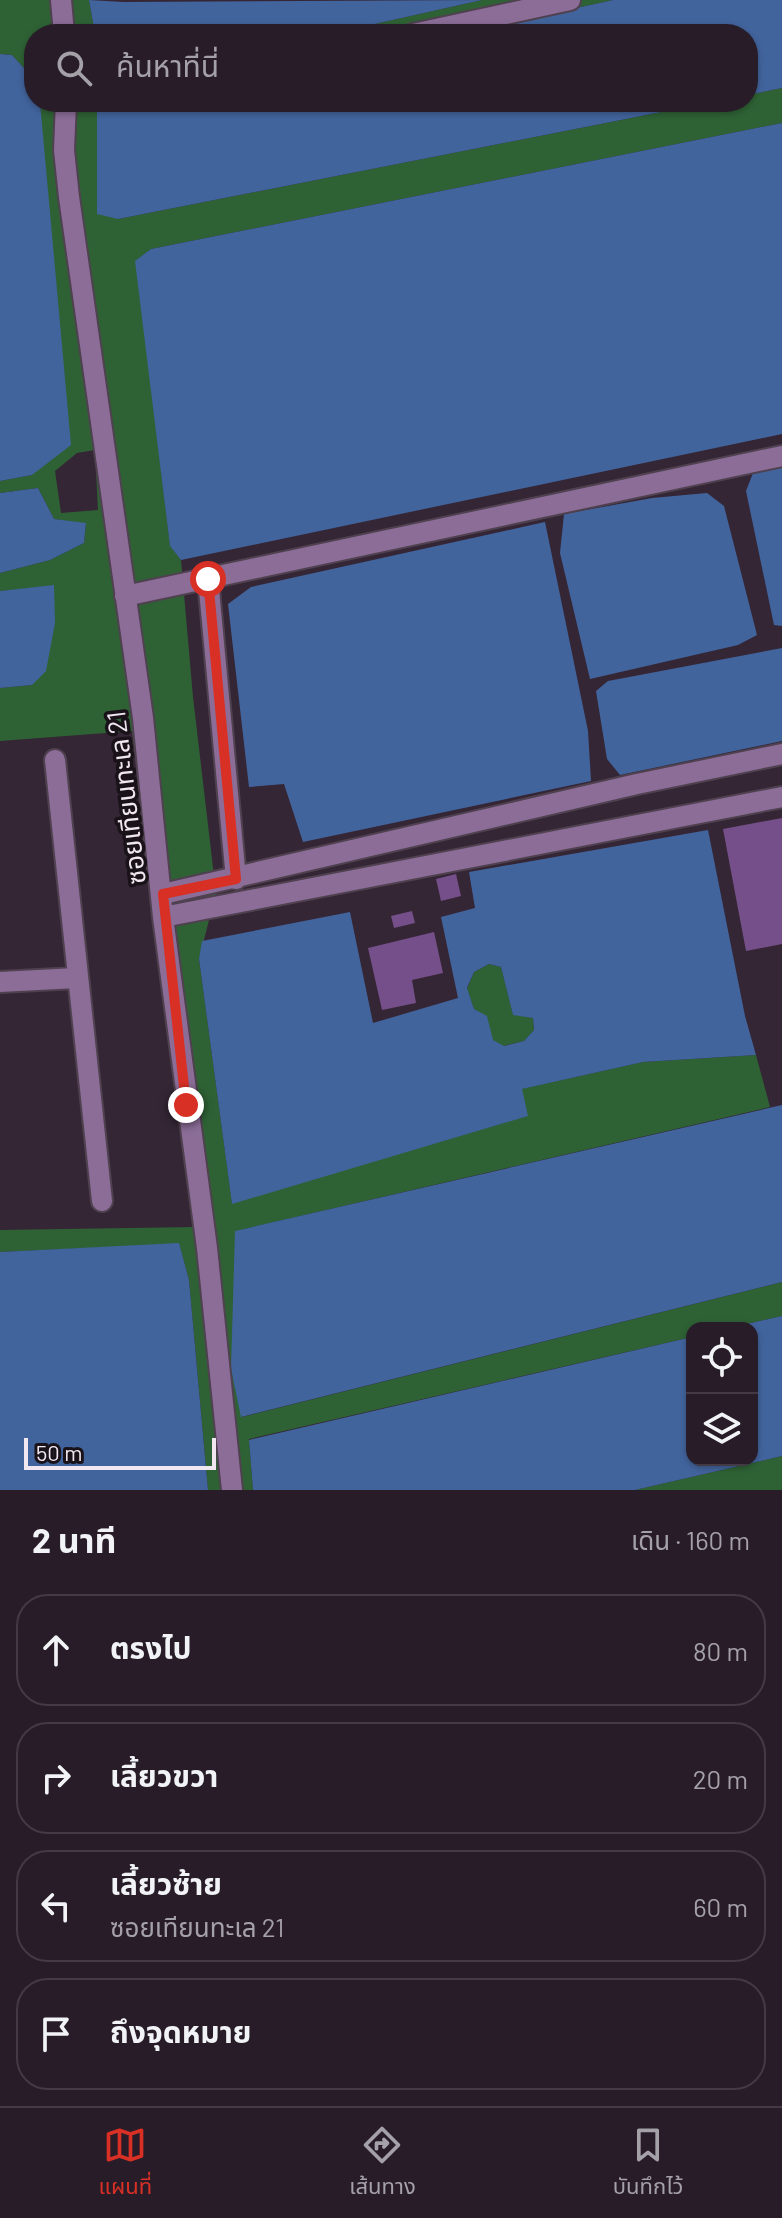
<!DOCTYPE html>
<html lang="th">
<head>
<meta charset="utf-8">
<style>
	:root { --surface:#281c28; --page:#302530; --text:#f1f3f6; --muted:#a5a1a8; --line:#443a45; --accent:#d93025 }
	body { margin:0; font-family:Barlow,"Noto Sans Thai",sans-serif; background:var(--page); color:var(--text) }
	.controls { position:absolute; right:24px; bottom:24px; display:grid; overflow:hidden; border-radius:16px; box-shadow:0 2px 6px #0004 }
	.controls button { width:72px; height:72px; display:grid; place-items:center; padding:0; border:0; border-bottom:2px solid var(--line); background:var(--surface); color:var(--text); font:40px sans-serif }
	.scale { position:absolute; left:24px; bottom:20px; width:192px; box-sizing:border-box; padding-left:8px; border:4px solid #f1e7f1; border-top:0; font-size:22px; line-height:28px; white-space:nowrap; color:#f1e7f1; -webkit-text-stroke:6px #191218; paint-order:stroke }
	.stop { position:absolute; width:24px; height:24px; margin:-18px; border:6px solid #d93025; border-radius:50%; background:#fff }
	.stop.end { background:#d93025; border-color:#fff; box-shadow:0 2px 8px #0008 }
	.list { margin:0; padding:0; list-style:none }
	h2 { display:flex; justify-content:space-between; align-items:center; height:104px; margin:0; padding:0 32px; font-size:34px }
	h2 small { font-size:26px; font-weight:400; color:var(--muted) }
	.list li { display:grid; grid-template-columns:52px 1fr auto; gap:24px; align-items:center; box-sizing:border-box; height:112px; margin:0 16px 16px; padding:0 16px; border:2px solid var(--line); border-radius:32px }
	.list b { display:block; font-size:30px; white-space:nowrap }
	.list p { margin:0; font-size:26px; white-space:nowrap; color:var(--muted) }
	.list em { font-size:26px; font-style:normal; color:var(--muted) }
	.icon { flex:none; width:44px; height:44px; fill:none; stroke:currentColor; stroke-width:2; stroke-linecap:round; stroke-linejoin:round }
	.map { position:relative; flex:none; width:782px; height:1490px; overflow:hidden }
	.search { position:absolute; background:var(--surface); box-shadow:0 2px 6px #0004; left:24px; right:24px; top:24px; height:88px; display:flex; align-items:center; gap:20px; box-sizing:border-box; padding:0 28px; border-radius:32px; color:var(--muted); font-size:30px }
	.sheet { height:616px; background:var(--surface) }
	nav { display:flex; justify-content:space-around; align-items:center; box-sizing:border-box; height:112px; border-top:2px solid var(--line); background:var(--surface); font-size:22px; color:var(--muted) }
	nav a { display:grid; justify-items:center; gap:4px }
	nav .on { color:var(--accent) }
	.map>svg:first-child { display:block }
</style>
</head>
<body>
<div class="map">
<svg width="782" height="1490" viewBox="0 0 782 1490">
	<rect width="100%" height="100%" fill="#352635"/>
	<!-- green -->
	<path fill="#2e6235" fill-rule="evenodd" d="M0 0H89L95 34H34V79L12 55 0 54Z
		M482 0H613L459 34H330Z
		M782 88V123L151 249 136 261 170 545 181 560 193 697 216 893 199 959 232 1203 527 1116 521 1089 643 1062 756 1055 770 1107 236 1231 242 1417 782 1282V1316L729 1328H692V1337L249 1439 253 1490H208L189 1280 179 1244 0 1252V1230L196 1227 132 731 0 741V688L32 685 54 586 0 591V573L50 560 84 543 86 524 54 519 38 488 0 493V481L32 475 42 135 40 102H150L98 103 118 219 712 102H748V95ZM95 450 98 510 61 513 55 471 77 453Z
		M489 964 501 967 513 1014 533 1018 534 1030 524 1041 503 1046 492 1040 487 1017 474 1009 467 989 474 972Z
		M782 1456V1490H635Z"/>
	<!-- water -->
	<path fill="#42649d" fill-rule="evenodd" d="M89 0 123 2 482 0 330 34H95Z
		M613 0H782V88L748 95V34H459Z
		M0 54 12 55 34 79V102H40L71 445 32 475 0 481Z
		M712 102 118 219 97 214V103Z
		M782 123V434L181 560 170 546 135 261 151 249Z
		M782 467V626L774 625 746 491 753 473Z
		M38 488 54 519 86 523 84 543 50 560 0 573V493Z
		M707 493 724 506 757 635 738 645 590 679 560 553 564 514 652 498Z
		M545 522 588 731 591 781 303 842 284 784 249 787 228 604 251 587Z
		M54 585 55 623 46 671 32 685 0 688V591Z
		M782 648V741L620 775 607 759 596 691 608 681Z
		M708 830 745 1016 756 1055 643 1062 522 1089 528 1116 232 1204 199 959 202 941 350 912 373 1023 458 998 441 917 475 908 469 872ZM489 964 501 967 513 1015 533 1018 534 1030 524 1041 504 1046 493 1040 487 1016 474 1009 467 988 474 972Z
		M782 1105V1282L241 1417 231 1369 235 1231Z
		M179 1243 189 1280 208 1490H0V1252Z
		M782 1316V1456L635 1490H253L249 1440 692 1337V1460H752V1328H729Z"/>
	<!-- building -->
	<path fill="#754f89" d="M782 818V944L746 951 723 829Z
		M456 874 461 896 441 901 436 879Z
		M412 911 415 923 394 928 391 916Z
		M434 932 443 973 412 980 416 1003 382 1010 368 948Z"/>
	<g fill="none" stroke-linecap="round" stroke-linejoin="round">
		<defs>
			<path id="minor" d="M61 0 64 34
				M413 34 570 0
				M66 102 64 150 69 197 143 718 163 917 207 1248 232 1490
				M208 579 236 879
				M125 596 782 456
				M55 760 102 1201
				M163 894 637 784 782 754
				M163 917 782 797
				M0 982 76 978"/>
		</defs>
		<!-- minor casing -->
		<use href="#minor" stroke="#4f414f" stroke-width="24"/>
		<!-- minor -->
		<use href="#minor" stroke="#8b6d97" stroke-width="20"/>
	</g>
	<g fill="none" stroke-linecap="round" stroke-linejoin="round">
		<!-- route -->
		<path stroke="#d93025" stroke-width="10" d="M186 1105 163 894 236 879 208 579"/>
	</g>
	<g text-anchor="middle" dominant-baseline="central" stroke-width="7" stroke-linejoin="round" paint-order="stroke">
		<!-- street labels -->
		<g font-size="26" fill="#f1e7f1" stroke="#191218">
			<text transform="translate(125 798) rotate(-97)">ซอยเทียนทะเล 21</text>
		</g>
	</g>
</svg>
<div class="controls">
<button><svg class="icon" aria-label="locate" viewBox="0 0 24 24"><circle cx="12" cy="12" r="6"/><path d="M12 2v4M12 18v4M2 12h4M18 12h4"/></svg></button>
<button><svg class="icon" aria-label="layers" viewBox="0 0 24 24"><path d="M12 4l9 5-9 5-9-5zM3 14l9 5 9-5"/></svg></button>
</div>
<div class="scale">50 m</div>
<div class="stop" style="left:208px;top:579px"></div>
<div class="stop end" style="left:186px;top:1105px"></div>
<div class="search"><svg class="icon" aria-label="search" viewBox="0 0 24 24"><circle cx="10" cy="10" r="6"/><path d="M15 15l6 6"/></svg>ค้นหาที่นี่</div>
</div>
<section class="sheet">
<h2>2 นาที<small>เดิน · 160 m</small></h2>
<ul class="list">
<li><svg class="icon" aria-label="ahead" viewBox="0 0 24 24"><path d="M12 20V5M6 11l6-6 6 6"/></svg><div><b>ตรงไป</b></div><em>80 m</em></li>
<li><svg class="icon" aria-label="right" viewBox="0 0 24 24"><path d="M7 20v-9h11M14 6l5 5-5 5"/></svg><div><b>เลี้ยวขวา</b></div><em>20 m</em></li>
<li><svg class="icon" aria-label="left" viewBox="0 0 24 24"><path d="M17 20v-9H6M10 6l-5 5 5 5"/></svg><div><b>เลี้ยวซ้าย</b><p>ซอยเทียนทะเล 21</p></div><em>60 m</em></li>
<li><svg class="icon" aria-label="arrive" viewBox="0 0 24 24"><path d="M6 21V4h12l-3 4 3 4H6"/></svg><div><b>ถึงจุดหมาย</b></div></li>
</ul>
</section>
<nav>
<a class="on"><svg class="icon" aria-label="map" viewBox="0 0 24 24"><path d="M3 6l6-2 6 2 6-2v14l-6 2-6-2-6 2zM9 4v14M15 6v14"/></svg>แผนที่</a>
<a><svg class="icon" aria-label="directions" viewBox="0 0 24 24"><path d="M12 3l9 9-9 9-9-9zM9 14v-3h6M13 9l2 2-2 2"/></svg>เส้นทาง</a>
<a><svg class="icon" aria-label="saved" viewBox="0 0 24 24"><path d="M7 4h10v16l-5-4-5 4z"/></svg>บันทึกไว้</a>
</nav>
</body>
</html>
